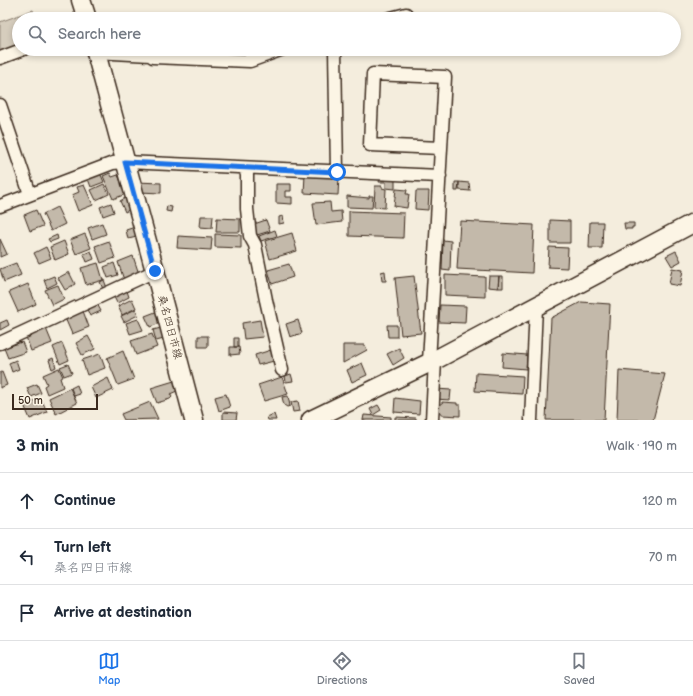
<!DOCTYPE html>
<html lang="en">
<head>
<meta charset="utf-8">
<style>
	:root { --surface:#fff; --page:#f2f2f3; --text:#1f2937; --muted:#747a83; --line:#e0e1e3; --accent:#1a73e8 }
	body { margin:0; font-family:"Balsamiq Sans","Klee One",sans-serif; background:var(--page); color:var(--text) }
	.scale { position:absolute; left:12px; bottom:10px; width:86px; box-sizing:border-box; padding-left:4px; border:2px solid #3b2a1e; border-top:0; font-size:11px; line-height:14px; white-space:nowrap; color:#3b2a1e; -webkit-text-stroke:3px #fcf5e5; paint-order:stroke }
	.stop { position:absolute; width:12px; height:12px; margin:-9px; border:3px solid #1a73e8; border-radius:50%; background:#fff }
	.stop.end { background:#1a73e8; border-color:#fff; box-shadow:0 1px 4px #0008 }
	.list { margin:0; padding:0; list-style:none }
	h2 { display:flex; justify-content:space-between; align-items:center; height:52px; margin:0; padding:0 16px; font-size:17px }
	h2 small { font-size:13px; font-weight:400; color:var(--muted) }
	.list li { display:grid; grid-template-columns:26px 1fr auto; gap:12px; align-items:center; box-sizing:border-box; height:56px; padding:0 16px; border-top:1px solid var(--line) }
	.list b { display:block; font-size:15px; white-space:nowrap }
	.list p { margin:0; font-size:13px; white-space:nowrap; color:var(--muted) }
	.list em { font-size:13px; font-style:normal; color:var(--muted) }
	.icon { flex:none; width:22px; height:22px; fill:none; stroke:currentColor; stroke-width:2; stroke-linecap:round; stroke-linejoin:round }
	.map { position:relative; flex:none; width:693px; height:420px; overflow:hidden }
	.search { position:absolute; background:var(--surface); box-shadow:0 2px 6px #0003; left:12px; right:12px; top:12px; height:44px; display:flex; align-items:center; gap:10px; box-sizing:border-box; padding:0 14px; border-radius:22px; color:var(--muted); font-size:15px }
	.sheet { height:220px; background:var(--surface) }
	nav { display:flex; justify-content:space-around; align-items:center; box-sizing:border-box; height:56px; border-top:1px solid var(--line); background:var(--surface); font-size:11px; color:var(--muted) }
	nav a { display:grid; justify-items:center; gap:2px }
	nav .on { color:var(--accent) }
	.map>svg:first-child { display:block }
</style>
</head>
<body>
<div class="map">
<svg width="693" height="420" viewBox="0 0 693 420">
	<rect width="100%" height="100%" fill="#f4eddd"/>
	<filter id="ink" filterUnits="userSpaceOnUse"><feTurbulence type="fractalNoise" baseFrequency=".025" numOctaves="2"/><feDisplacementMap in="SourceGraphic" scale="8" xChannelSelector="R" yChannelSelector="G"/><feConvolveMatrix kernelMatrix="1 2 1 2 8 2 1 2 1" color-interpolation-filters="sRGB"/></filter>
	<g filter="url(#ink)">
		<!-- green -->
		<path fill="#d6cdbd" stroke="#887c6e" d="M33 10 36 19H19V48L0 55V22Z"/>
		<!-- building -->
		<path fill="#c3b9aa" stroke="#3b2a1e" d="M100 173 104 182 91 187 88 179Z
			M110 173 112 177 118 175 126 194 113 199 103 176Z
			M305 175 339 177 338 195 304 193Z
			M380 178H395V189L386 188V182H379Z
			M136 182 161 183V193L139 192Z
			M455 182H459L458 191H455Z
			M459 182 469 183 470 191 459 190Z
			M104 184 109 194 96 200 91 190Z
			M276 184H291V191H285V197H292V204L276 203Z
			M84 185 93 205 78 211 72 195 79 192 77 187Z
			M375 186H382V188L386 189 385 208 374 207Z
			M396 189 407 190 406 194H409L407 208 394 206Z
			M416 191H429L428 210 415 209Z
			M347 196 369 198V196H373L372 208 347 207Z
			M127 197 133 208 125 212 120 201Z
			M330 202 331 212 341 211 342 222 316 225 313 203Z
			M111 203 114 212 103 216 100 207Z
			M167 206 172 207 171 212 166 211Z
			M57 207 65 224 51 231 43 214Z
			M36 210 43 226 30 231 24 215Z
			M349 211 404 213 403 238 349 236Z
			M201 216H213L212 228 200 227Z
			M283 216 284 223 279 224V217Z
			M217 218 240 219V232H216Z
			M266 220 270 231 257 235 254 224Z
			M550 220 570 221V243H550Z
			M460 221 534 225 532 273 457 269Z
			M590 222H603L602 248H589Z
			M102 223 106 234 92 239 88 228Z
			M624 223H634V227H632V229H625Z
			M135 227 137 237 128 239 126 230Z
			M275 230 277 236 261 241 259 236Z
			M292 233 297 251 270 259 265 241Z
			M85 234 91 248 76 254 70 240Z
			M215 234 241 235V248L215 247Z
			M57 235 58 239 50 242 48 239Z
			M178 236 212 238 211 250 177 248Z
			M0 239 7 254 0 257Z
			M443 240 451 241 450 271 442 270Z
			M64 241 69 254 55 260 50 247Z
			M109 241 115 258 101 263 95 246Z
			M46 247 51 258 39 263 34 253Z
			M549 247 568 248 567 268 548 267Z
			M91 251 94 259 87 262 84 254Z
			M676 251 681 261 672 266 666 256Z
			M133 256 139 274 124 280 118 262Z
			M16 263 21 275 4 282 0 269Z
			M98 263 103 280 86 285 81 268Z
			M114 263 118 275 108 278 104 267Z
			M289 264 293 277 272 284 268 270Z
			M672 268 683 270 680 286 669 284Z
			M385 271 386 281H382L381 272Z
			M69 272 75 284 65 290 58 278Z
			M445 275 485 277V297L445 295Z
			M54 276 57 283 47 288 44 280Z
			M414 276 421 333 401 335 395 278Z
			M489 276H499L498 288 488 287Z
			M499 276H503V288H498Z
			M104 280 107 288 103 289 100 282Z
			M28 284 36 304 18 312 9 292Z
			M58 285 64 299 52 305 45 290Z
			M127 291 129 297 117 303 114 297Z
			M132 299 136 308 122 315 118 306Z
			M96 302 101 311 90 316 86 307Z
			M581 302 610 304 604 420H546L551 318Z
			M440 305 466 306 465 323 439 322Z
			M136 309 138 315 124 322 121 316Z
			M83 311 89 327 72 334 65 318Z
			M158 311 163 322 150 327 145 316Z
			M138 319 143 330 130 334 126 323Z
			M7 320 9 325 0 330V323Z
			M260 320 263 337 244 339 242 323Z
			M298 320 302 333 290 337 286 324Z
			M387 325H397V337H388Z
			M45 326 52 343 31 351 25 334Z
			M161 328 164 339 156 341 153 330Z
			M152 334 157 347 136 355 131 341Z
			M88 336 95 349 82 355 76 343Z
			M198 336H208V347H198Z
			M234 338H238V347H234Z
			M22 342 26 352 8 358 4 348Z
			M62 343 69 360 60 364 53 347Z
			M343 345H365L367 350 343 363Z
			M230 347H239L240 354 230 355Z
			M399 348 404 358 393 365 387 354Z
			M271 350 274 361 258 365 255 355Z
			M123 351 134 379 118 385 107 358Z
			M503 353 527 355 526 369 502 367Z
			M100 354 105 368 87 375 82 360Z
			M53 358 56 367 52 369 49 360Z
			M16 360 19 369 12 372 9 363Z
			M362 363 367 375 352 382 347 370Z
			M68 364 72 373 64 376 60 367Z
			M59 368 63 377 60 378 63 387 47 394 44 386 47 384 43 375Z
			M619 370 665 374 653 420H617Z
			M2 372 7 385 0 388V373Z
			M476 373 523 376 522 394 475 391Z
			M291 374 293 381 286 382 285 376Z
			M282 377 288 394 264 401 258 385Z
			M108 378 113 390 96 398 91 387Z
			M174 381 177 391 170 394 172 397 170 399 157 403 151 388Z
			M37 384 41 393 31 397 27 388Z
			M77 385 80 394 74 396 71 388Z
			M70 388 77 403 56 414 49 398Z
			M436 389 451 390 450 400 435 399Z
			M226 394 230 407 219 411 215 397Z
			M288 396 290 406 287 407 284 405 282 397Z
			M41 398 47 412 30 419 24 405Z
			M395 398 420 401 419 414 394 412Z
			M298 401 300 411 293 412 291 402Z
			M150 402 158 419 124 420 121 414Z
			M442 402 457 403V405H460V416L442 415V413H435V404H442Z
			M378 405 381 410 373 415 370 409Z
			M223 412 237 413 236 420H223Z
			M274 414 276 420H268L267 417Z
			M364 415 391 417V420H363Z
			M395 417 416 418V420H395Z"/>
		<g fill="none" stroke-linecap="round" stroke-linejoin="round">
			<defs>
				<path id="street" d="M387 19 406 14
					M335 49 337 172
					M95 52 150 55 153 57 250 61 283 49
					M0 58 24 49
					M0 105 30 194
					M245 168 247 175V209L250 236 255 245 266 300 282 370
					M0 206 113 163 125 162 440 176
					M0 343 155 271
					M429 362 445 77 373 74 370 145 441 148
					M432 420 435 360
					M531 420 536 307"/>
				<path id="secondary" d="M81 0 87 19
					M95 49 155 271 194 420
					M311 420 435 360 693 223"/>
			</defs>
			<!-- street casing -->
			<use href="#street" stroke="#3b2a1e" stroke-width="15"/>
			<!-- secondary casing -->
			<use href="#secondary" stroke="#3b2a1e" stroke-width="21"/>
			<!-- street -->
			<use href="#street" stroke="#fcf5e5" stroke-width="12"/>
			<!-- secondary -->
			<use href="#secondary" stroke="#fcf5e5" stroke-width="18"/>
		</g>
	</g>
	<g fill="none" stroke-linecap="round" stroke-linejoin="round" filter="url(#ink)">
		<!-- route -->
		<path stroke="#1a73e8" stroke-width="5" d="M155 271 125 162 337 172"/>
	</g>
	<g text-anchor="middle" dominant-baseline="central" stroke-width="3" stroke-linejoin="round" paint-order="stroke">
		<!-- street labels -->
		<g font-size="11" fill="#3b2a1e" stroke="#fcf5e5">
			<text transform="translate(170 327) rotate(75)">桑名四日市線</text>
		</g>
	</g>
</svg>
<div class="scale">50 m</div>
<div class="stop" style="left:337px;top:172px"></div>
<div class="stop end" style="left:155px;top:271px"></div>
<div class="search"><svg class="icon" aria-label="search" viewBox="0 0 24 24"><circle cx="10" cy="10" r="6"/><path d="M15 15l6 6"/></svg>Search here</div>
</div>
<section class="sheet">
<h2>3 min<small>Walk · 190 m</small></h2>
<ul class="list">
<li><svg class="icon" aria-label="ahead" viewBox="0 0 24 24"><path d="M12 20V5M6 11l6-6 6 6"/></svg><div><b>Continue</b></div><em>120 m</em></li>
<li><svg class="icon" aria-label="left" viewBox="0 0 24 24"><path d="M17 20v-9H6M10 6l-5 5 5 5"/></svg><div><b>Turn left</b><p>桑名四日市線</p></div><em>70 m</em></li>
<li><svg class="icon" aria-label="arrive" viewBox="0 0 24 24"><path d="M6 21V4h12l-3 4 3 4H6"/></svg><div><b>Arrive at destination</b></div></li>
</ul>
</section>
<nav>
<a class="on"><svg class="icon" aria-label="map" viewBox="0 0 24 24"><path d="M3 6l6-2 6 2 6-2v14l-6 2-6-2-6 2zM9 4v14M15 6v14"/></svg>Map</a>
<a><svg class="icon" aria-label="directions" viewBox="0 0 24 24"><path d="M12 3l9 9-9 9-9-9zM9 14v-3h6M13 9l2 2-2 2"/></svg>Directions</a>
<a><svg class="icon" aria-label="saved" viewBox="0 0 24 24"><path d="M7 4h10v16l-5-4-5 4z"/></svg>Saved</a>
</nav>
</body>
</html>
